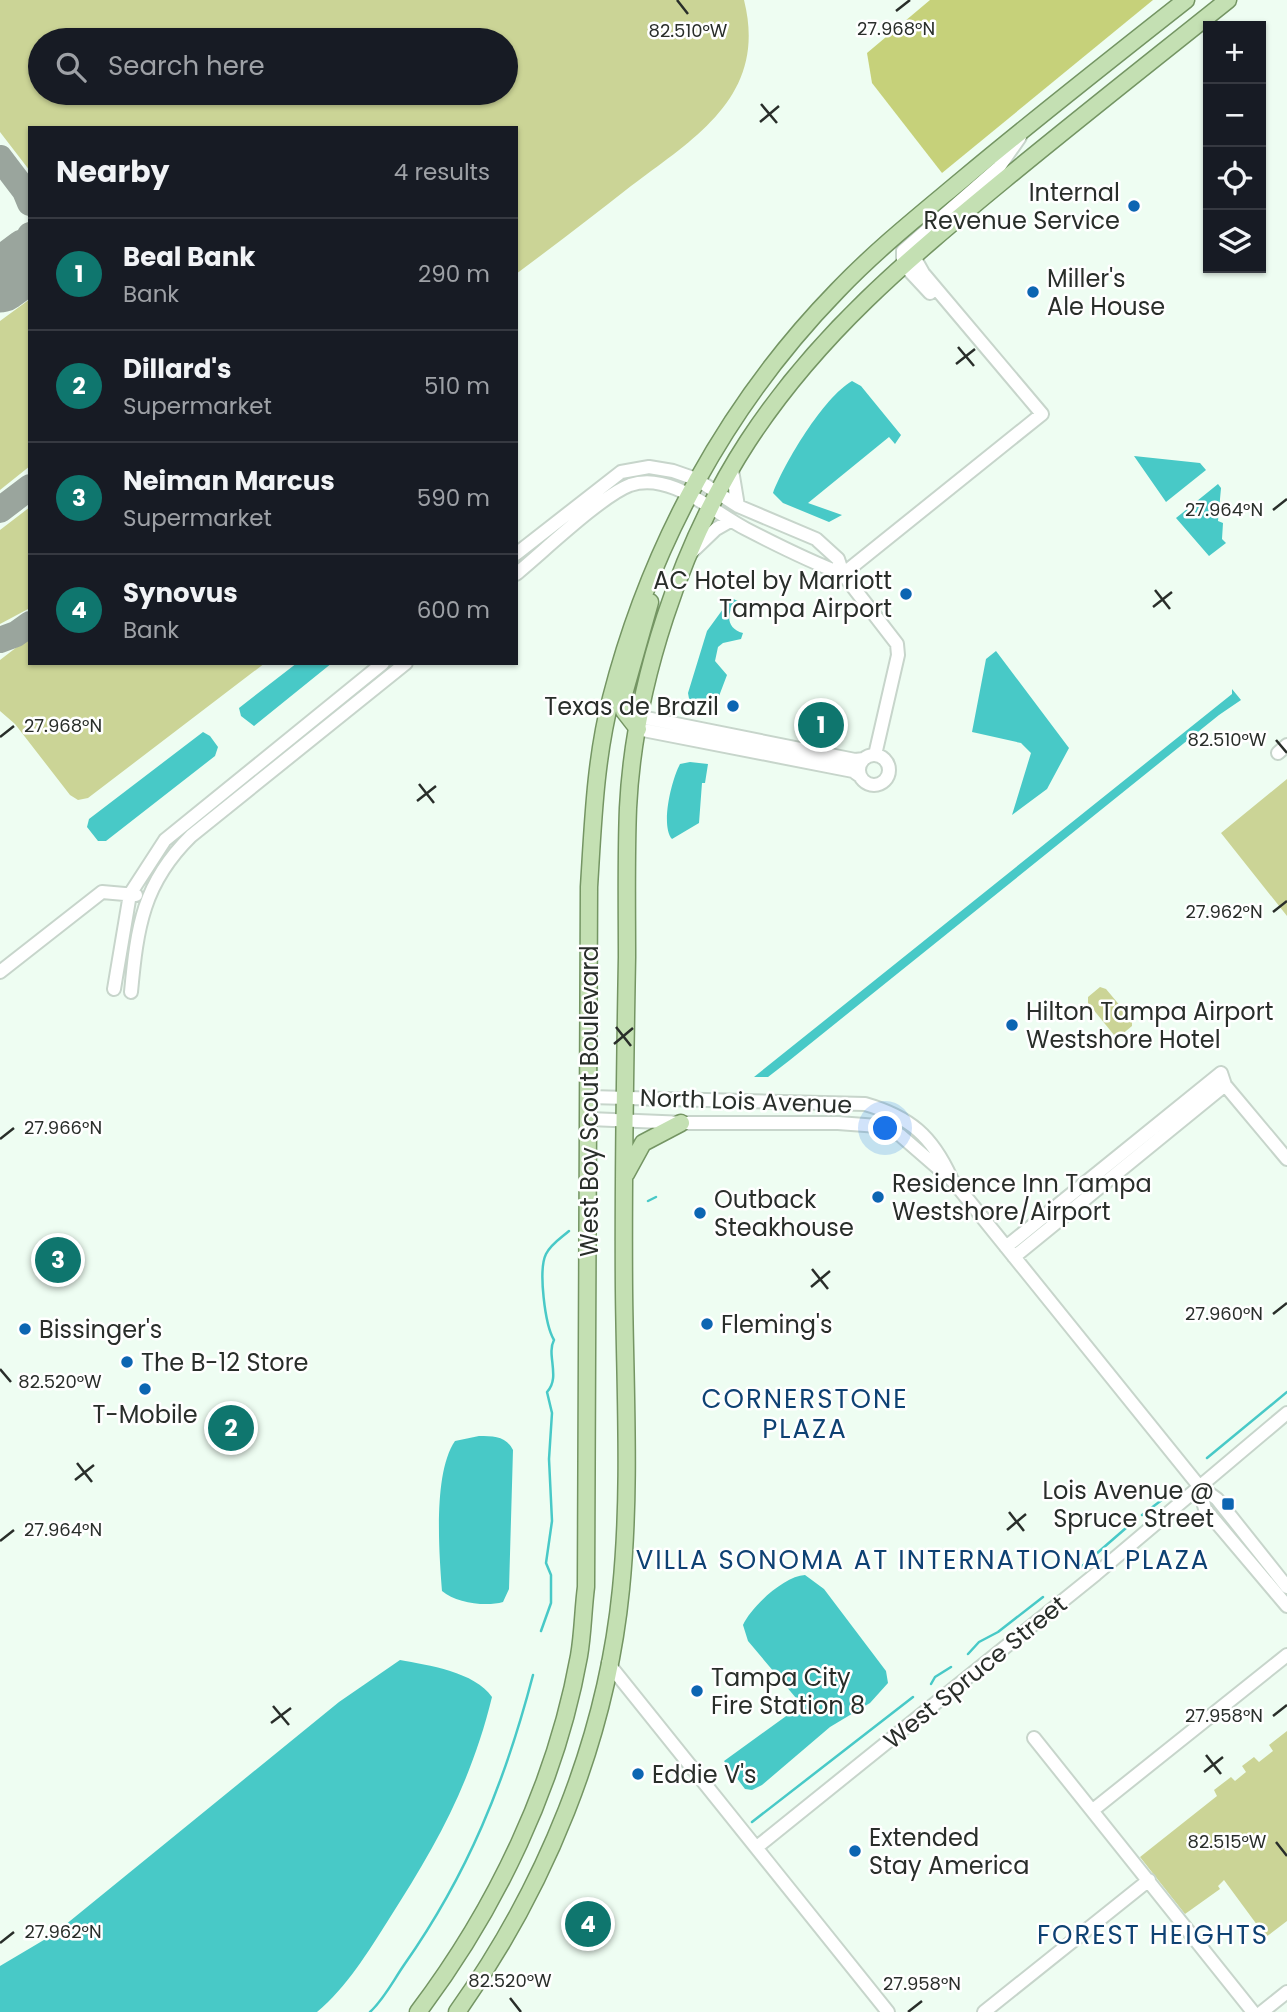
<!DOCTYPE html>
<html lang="en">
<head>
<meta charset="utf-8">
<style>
	:root { --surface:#171b24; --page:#20242c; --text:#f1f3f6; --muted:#9ea1a6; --line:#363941; --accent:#0f766e }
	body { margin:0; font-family:Poppins,sans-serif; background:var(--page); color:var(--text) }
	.controls { position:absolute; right:21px; top:21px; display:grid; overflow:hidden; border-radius:0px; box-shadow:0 2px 5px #0004 }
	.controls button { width:63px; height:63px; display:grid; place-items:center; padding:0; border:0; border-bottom:2px solid var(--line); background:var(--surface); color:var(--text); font:35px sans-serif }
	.you { position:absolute; left:886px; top:1129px; width:24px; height:24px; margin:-18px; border:5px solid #fff; border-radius:50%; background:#1a73e8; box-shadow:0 0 0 10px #1a73e833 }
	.badge { display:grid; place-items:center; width:46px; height:46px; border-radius:50%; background:var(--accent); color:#fff; font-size:23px; font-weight:700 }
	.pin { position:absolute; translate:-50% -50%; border:4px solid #fff; box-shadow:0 2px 7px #0006 }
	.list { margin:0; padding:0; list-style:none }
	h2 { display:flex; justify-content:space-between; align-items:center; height:91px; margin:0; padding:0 28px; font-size:30px }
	h2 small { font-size:23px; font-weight:400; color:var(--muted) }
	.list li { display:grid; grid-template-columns:46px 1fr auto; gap:21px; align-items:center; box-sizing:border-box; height:112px; padding:0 28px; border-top:2px solid var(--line) }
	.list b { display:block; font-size:26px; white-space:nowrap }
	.list p { margin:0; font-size:23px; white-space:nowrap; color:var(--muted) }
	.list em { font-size:23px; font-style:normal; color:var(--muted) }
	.icon { flex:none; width:38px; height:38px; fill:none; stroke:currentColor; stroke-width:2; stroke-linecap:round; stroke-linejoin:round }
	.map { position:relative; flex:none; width:1287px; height:2012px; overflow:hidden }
	.search { position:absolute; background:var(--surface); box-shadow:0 2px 5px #0004; left:28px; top:28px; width:490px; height:77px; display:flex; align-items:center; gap:18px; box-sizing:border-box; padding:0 24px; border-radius:38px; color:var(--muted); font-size:26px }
	.panel { position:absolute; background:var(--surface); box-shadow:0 2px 5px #0004; left:28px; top:126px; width:490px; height:539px; border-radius:0px }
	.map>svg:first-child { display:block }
</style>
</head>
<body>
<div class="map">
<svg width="1287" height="2012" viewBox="0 0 1287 2012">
	<rect width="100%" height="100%" fill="#eefdf2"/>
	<!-- green -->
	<path fill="#cbd496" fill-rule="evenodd" d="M0 0H744C768 95 696 137 631 186 593 216 555 245 516 274V128H30V171L0 132ZM40 40H506V93H40Z
		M30 299V466L0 490V321Z
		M30 507V608L0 624V530Z
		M30 637V663H265L88 798 78 800 70 795 15 724 0 711V660Z
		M1287 779V916L1221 833Z
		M1100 987 1106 989 1132 1020V1026L1120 1036 1114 1035 1088 1003V997Z
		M1287 1731V1921L1266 1937 1224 1880 1218 1886 1220 1889 1185 1914 1140 1857 1217 1796 1214 1790 1231 1777 1235 1781 1246 1772 1242 1766 1254 1757 1259 1762 1273 1751 1269 1745Z"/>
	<!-- forest -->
	<path fill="#c6d17a" d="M930 0H1153L942 173 872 83 867 53Z"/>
	<!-- water -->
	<path fill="#48c9c7" d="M852 381 861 386 901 435 895 444 889 437 808 503 842 515 829 522 783 503 773 493C785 462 823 398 852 381Z
		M1134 456 1200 463 1206 470 1166 502Z
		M1218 484 1221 488 1218 521 1223 523 1222 539 1226 543 1209 556 1176 518Z
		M731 598 738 601C726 611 725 628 743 633L741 639 723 643 718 647 715 661 727 675 716 704H690L688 693 707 631Z
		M996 651 1069 748 1047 789 1012 815 1031 753 1021 743 972 732 986 659Z
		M297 663H332L254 726 241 716 239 708Z
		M1232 689 1241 700 1219 715 790 1060 768 1077H754L1232 694Z
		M203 732 210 736 218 747 215 756 106 841H98L87 827 89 819Z
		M690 762 708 764 705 783H702L699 823 672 839C660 825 672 779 680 764Z
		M479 1436C494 1436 506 1436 513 1450L509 1589 503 1602C486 1607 456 1603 442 1591 439 1552 433 1473 455 1441Z
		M805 1575 824 1589 886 1671 888 1683 870 1703 830 1727 762 1785 752 1790 745 1789 724 1761 789 1714 797 1704 796 1698 748 1641 743 1625C751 1607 784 1576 805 1575Z
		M400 1660C428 1665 475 1672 492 1697 471 1783 436 1846 389 1919 368 1952 347 1987 317 2012H0V1966L54 1934 339 1702Z"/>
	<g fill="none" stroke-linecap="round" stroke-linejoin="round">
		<!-- stream -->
		<path stroke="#48c9c7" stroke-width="2.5" d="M648 1201 656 1197
			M1207 1458 1287 1392
			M1142 1515 1171 1493
			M1080 1568 1126 1528
			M541 1631 551 1603V1575L546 1563 552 1521 549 1459 552 1413 547 1392C561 1377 546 1355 554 1340 545 1325 538 1270 546 1254 551 1244 561 1238 569 1231
			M968 1654 979 1642 998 1632 1043 1597
			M931 1684 935 1677 951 1667
			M752 1822 913 1697
			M370 2012C384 1999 393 1981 404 1965 468 1874 505 1782 533 1675"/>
		<!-- taxiway -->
		<path stroke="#9aa59d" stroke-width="26" d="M0 158 25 191 30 203
			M17 269 30 235
			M0 510 30 487
			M0 640 16 634 30 624"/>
		<!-- runway -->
		<path stroke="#9aa59d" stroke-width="63" d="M0 281 30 259"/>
		<defs>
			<path id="minor" d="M930 293 903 264V251L999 167 1020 137
				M732 470 738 506
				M692 552 716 529 730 521
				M516 554 621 472 649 467 673 471 696 479 738 506 816 539 838 559 843 574 897 644 898 655 875 755
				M516 574C543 552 601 496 630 485 670 471 713 512 746 529 777 545 811 562 843 574
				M843 574 1042 414 923 273 913 255
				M641 717 855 760 864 759
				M638 729 853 771 860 776
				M1278 753 1287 745
				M859 770a15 15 0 1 1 30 0a15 15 0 1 1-30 0Z
				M0 972 102 892 136 895
				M114 989 130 894 165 840 383 663
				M131 992C137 927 143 883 191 836L406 663
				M589 1097 865 1104C910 1117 932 1136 951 1178
				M589 1119 686 1123H838L878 1126 900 1135 953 1181 1199 1486 1217 1499 1287 1587
				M1006 1247 1221 1073 1225 1085 1287 1159
				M1014 1257 1225 1085
				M1199 1486 1205 1509 1287 1606
				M608 1663 888 2012
				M1034 1738 1253 2012
				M1093 1810 1287 1655
				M757 1847 1096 1574 1287 1413
				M984 2012 1149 1880
				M1262 2012 1287 1992"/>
			<path id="major" d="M638 729 624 711V694L650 602
				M626 1174 643 1143 681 1123
				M418 2012C496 1909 556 1784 579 1656 583 1633 583 1610 586 1587L589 887C593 824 595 760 611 698 650 546 727 404 837 291 876 250 920 215 963 179 1036 118 1111 59 1186 0
				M457 2012C545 1888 606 1741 621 1589 631 1490 625 1389 624 1290 623 1179 625 1068 627 957 627 908 626 858 628 808 634 685 681 544 748 441 818 334 907 260 1004 180 1078 119 1153 60 1228 0"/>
		</defs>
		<!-- minor casing -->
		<use href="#minor" stroke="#c7d5cb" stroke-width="16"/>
		<!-- major casing -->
		<use href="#major" stroke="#749563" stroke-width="19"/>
		<!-- minor -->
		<use href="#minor" stroke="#fff" stroke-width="12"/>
		<!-- major -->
		<use href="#major" stroke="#c4e0b3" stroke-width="16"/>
	</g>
	<!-- ticks -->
	<path fill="none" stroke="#292e2a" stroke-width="2.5" d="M677 0 688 14M896 11 910 0M761 104 777 123M760 122 779 106M958 347 974 366M956 364 975 349M1273 510 1287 499M1155 590 1170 609M1153 607 1172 592M0 737 14 726M1276 740 1287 753M419 784 434 803M417 801 436 786M1273 912 1287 901M616 1027 631 1046M614 1044 633 1028M0 1139 14 1128M812 1269 828 1289M811 1287 830 1271M1273 1314 1287 1303M0 1369 11 1382M77 1463 92 1482M75 1480 94 1465M1009 1512 1024 1531M1007 1530 1026 1514M0 1541 14 1530M273 1706 289 1725M1273 1716 1287 1705M271 1723 291 1708M1206 1755 1221 1774M1204 1772 1223 1757M1276 1842 1287 1856M0 1943 14 1932M510 1998 521 2012M908 2012 922 2001"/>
	<!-- markers -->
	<g fill="#0c65b2" stroke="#fff" stroke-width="2.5">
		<circle cx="1134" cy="206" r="7"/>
		<circle cx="1033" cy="292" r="7"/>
		<circle cx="906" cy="594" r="7"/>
		<circle cx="733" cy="706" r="7"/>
		<circle cx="1012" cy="1025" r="7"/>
		<circle cx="878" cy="1197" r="7"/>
		<circle cx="700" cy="1213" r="7"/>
		<circle cx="707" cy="1324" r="7"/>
		<circle cx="25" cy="1329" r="7"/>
		<circle cx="127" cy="1362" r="7"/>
		<circle cx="145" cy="1389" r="7"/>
		<rect x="1221" y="1497" width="14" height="14" rx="3.5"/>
		<circle cx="697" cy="1691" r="7"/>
		<circle cx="638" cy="1774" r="7"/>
		<circle cx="855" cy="1851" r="7"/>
	</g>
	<g text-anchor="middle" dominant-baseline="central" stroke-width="5" stroke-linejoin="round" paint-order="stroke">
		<!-- poi labels -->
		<g font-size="24" fill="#292e2a" stroke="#fff" text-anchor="start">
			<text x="1120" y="192" text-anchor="end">Internal<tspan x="1120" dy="28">Revenue Service</tspan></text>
			<text x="1047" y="278">Miller's<tspan x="1047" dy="28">Ale House</tspan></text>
			<text x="892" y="580" text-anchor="end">AC Hotel by Marriott<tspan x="892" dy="28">Tampa Airport</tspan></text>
			<text x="719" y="706" text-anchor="end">Texas de Brazil</text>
			<text x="1026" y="1011">Hilton Tampa Airport<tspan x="1026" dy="28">Westshore Hotel</tspan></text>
			<text x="892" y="1183">Residence Inn Tampa<tspan x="892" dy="28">Westshore/Airport</tspan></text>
			<text x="714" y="1199">Outback<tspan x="714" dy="28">Steakhouse</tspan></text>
			<text x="721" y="1324">Fleming's</text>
			<text x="39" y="1329">Bissinger's</text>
			<text x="141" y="1362">The B-12 Store</text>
			<text x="145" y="1414" text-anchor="middle">T-Mobile</text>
			<text x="1214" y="1490" text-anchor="end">Lois Avenue @<tspan x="1214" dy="28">Spruce Street</tspan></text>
			<text x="711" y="1677">Tampa City<tspan x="711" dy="28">Fire Station 8</tspan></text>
			<text x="652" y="1774">Eddie V's</text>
			<text x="869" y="1837">Extended<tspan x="869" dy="28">Stay America</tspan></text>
		</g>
		<!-- street labels -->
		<g font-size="24" fill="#292e2a" stroke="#fff">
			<text transform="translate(589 1101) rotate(-90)">West Boy Scout Boulevard</text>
			<text transform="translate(746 1101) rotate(2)">North Lois Avenue</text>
			<text transform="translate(975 1672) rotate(-39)">West Spruce Street</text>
		</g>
		<!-- neighbourhood labels -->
		<g font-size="26" letter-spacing="2" fill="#0e4273" stroke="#fff">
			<text x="805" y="1399">CORNERSTONE<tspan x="805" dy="30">PLAZA</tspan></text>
			<text x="923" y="1560">VILLA SONOMA AT INTERNATIONAL PLAZA</text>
			<text x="1153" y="1935">FOREST HEIGHTS</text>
		</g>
	</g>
	<g font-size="18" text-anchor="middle" fill="#292e2a" stroke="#fff" stroke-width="5" stroke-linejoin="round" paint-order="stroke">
		<text x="896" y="35">27.968°N</text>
		<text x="688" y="37">82.510°W</text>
		<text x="1224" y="516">27.964°N</text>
		<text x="63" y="732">27.968°N</text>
		<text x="1227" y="746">82.510°W</text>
		<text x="1224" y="918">27.962°N</text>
		<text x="63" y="1134">27.966°N</text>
		<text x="1224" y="1320">27.960°N</text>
		<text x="60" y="1388">82.520°W</text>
		<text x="63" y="1536">27.964°N</text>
		<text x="1224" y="1722">27.958°N</text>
		<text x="1227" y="1848">82.515°W</text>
		<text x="63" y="1938">27.962°N</text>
		<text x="510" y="1987">82.520°W</text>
		<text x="922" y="1990">27.958°N</text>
	</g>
</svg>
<div class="controls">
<button>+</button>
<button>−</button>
<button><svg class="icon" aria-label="locate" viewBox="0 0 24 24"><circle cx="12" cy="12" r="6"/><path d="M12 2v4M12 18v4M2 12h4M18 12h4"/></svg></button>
<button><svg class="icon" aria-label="layers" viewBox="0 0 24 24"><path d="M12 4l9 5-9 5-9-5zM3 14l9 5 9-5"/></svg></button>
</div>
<div class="you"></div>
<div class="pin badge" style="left:821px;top:725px">1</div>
<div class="pin badge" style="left:231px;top:1428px">2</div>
<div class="pin badge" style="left:58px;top:1260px">3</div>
<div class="pin badge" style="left:588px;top:1924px">4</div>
<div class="search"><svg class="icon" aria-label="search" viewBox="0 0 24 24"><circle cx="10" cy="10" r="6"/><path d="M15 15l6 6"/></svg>Search here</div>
<section class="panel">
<h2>Nearby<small>4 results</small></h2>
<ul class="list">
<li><span class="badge">1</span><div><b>Beal Bank</b><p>Bank</p></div><em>290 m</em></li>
<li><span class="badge">2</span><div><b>Dillard's</b><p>Supermarket</p></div><em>510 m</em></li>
<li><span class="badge">3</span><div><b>Neiman Marcus</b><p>Supermarket</p></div><em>590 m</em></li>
<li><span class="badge">4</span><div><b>Synovus</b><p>Bank</p></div><em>600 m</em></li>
</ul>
</section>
</div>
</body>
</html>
